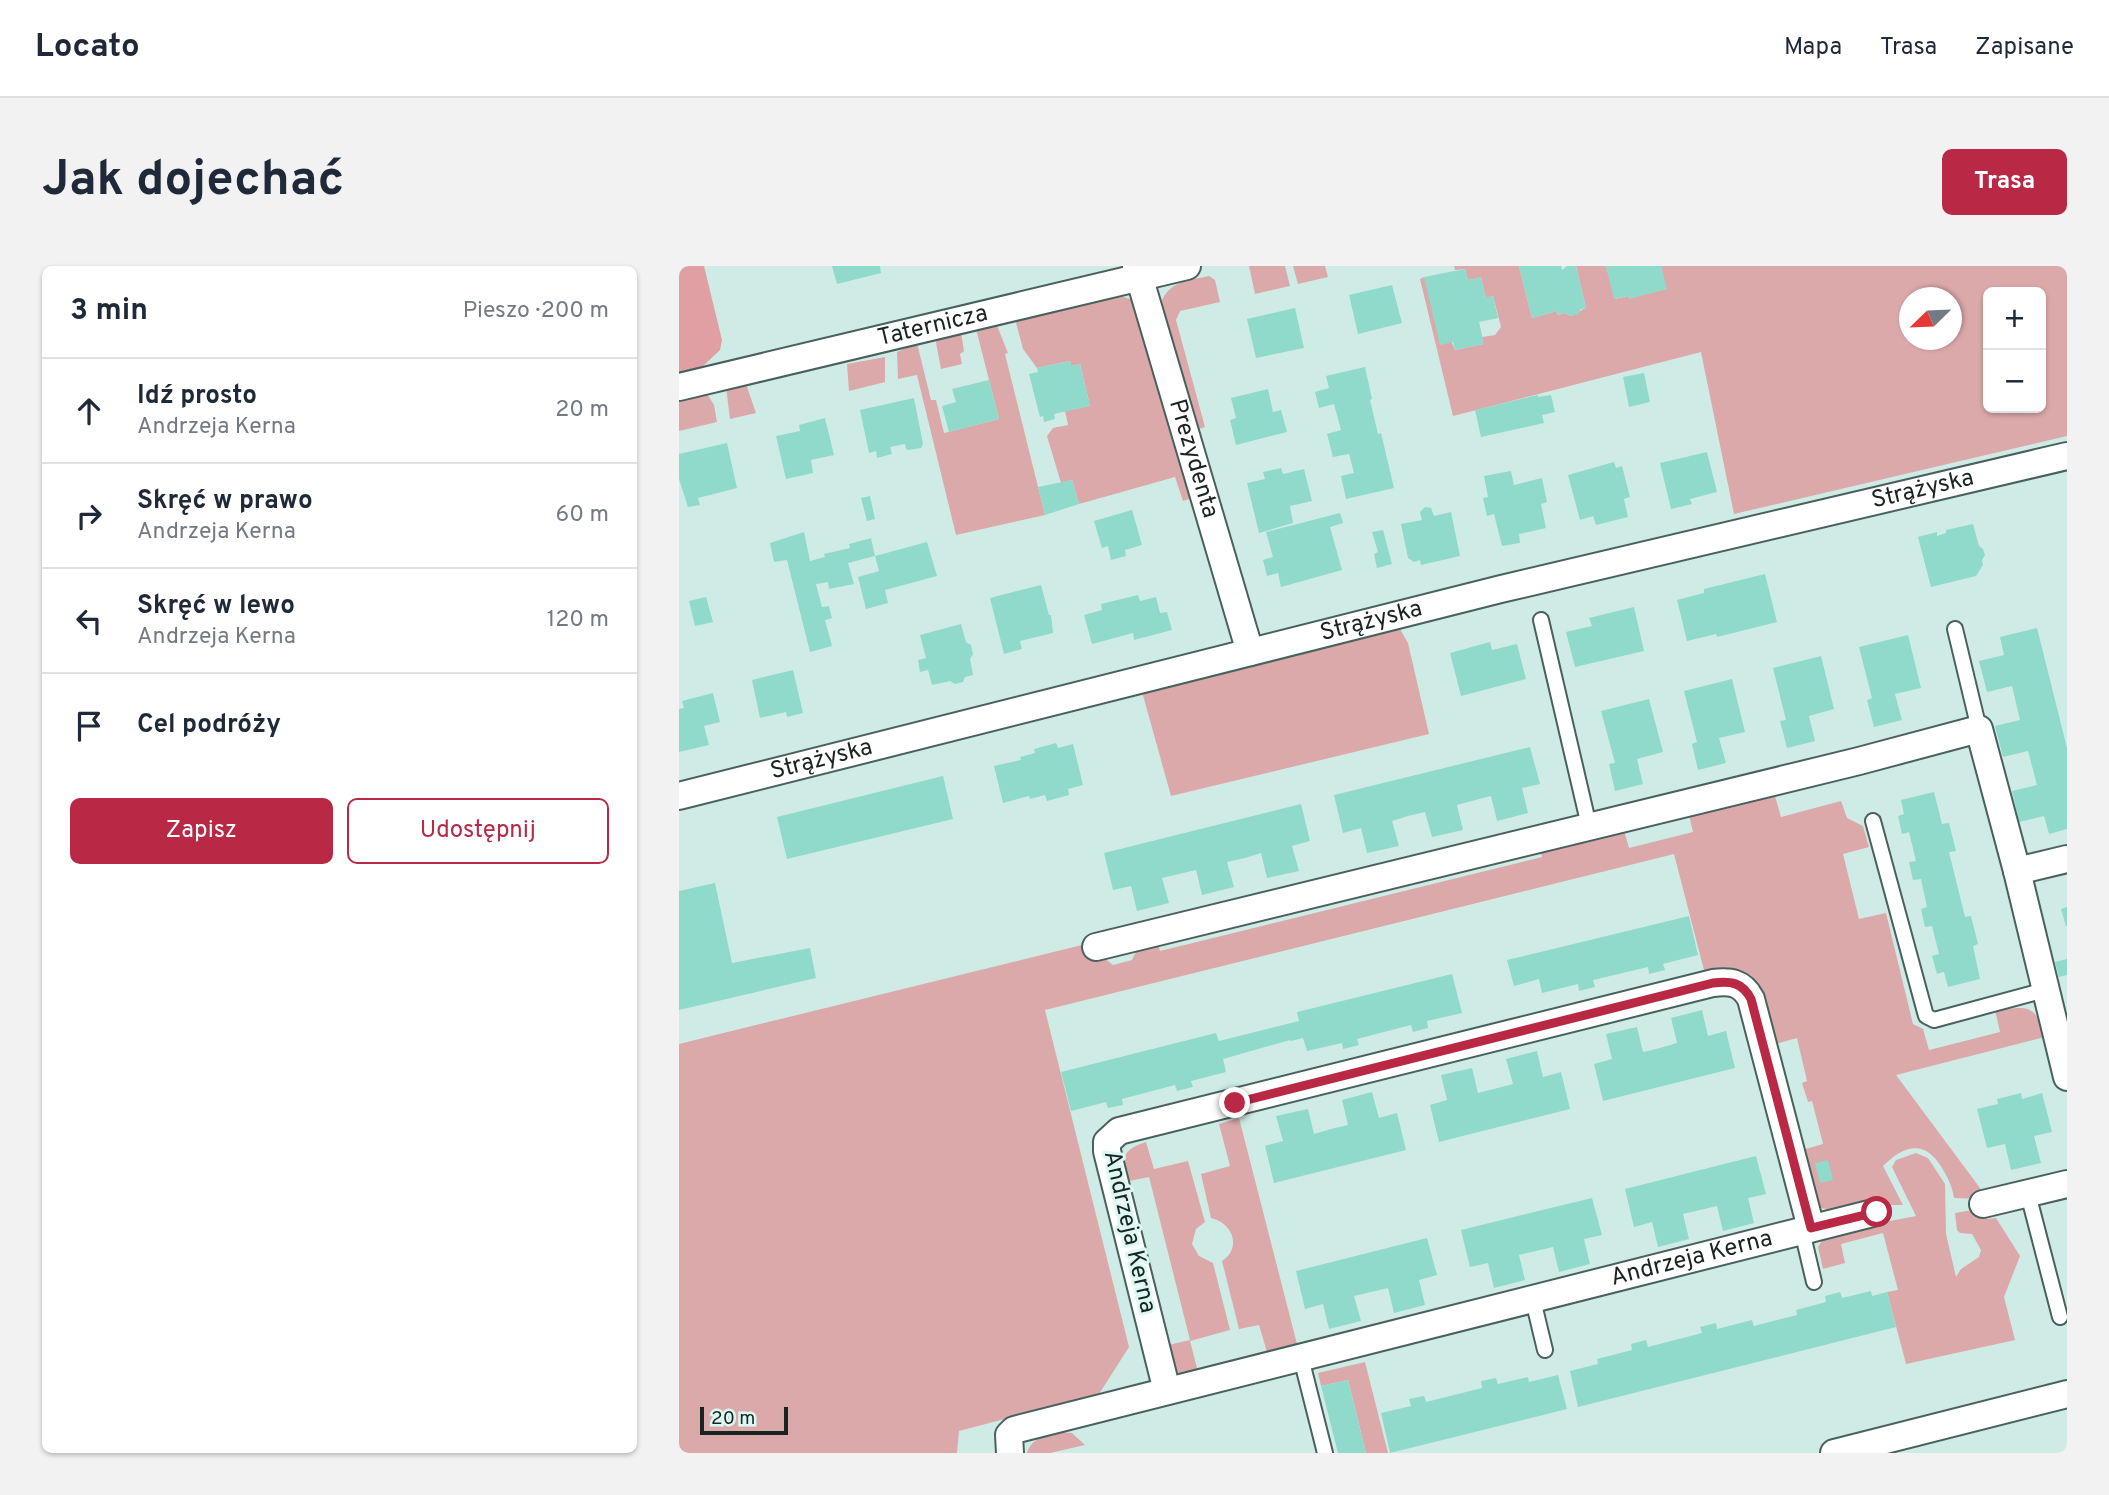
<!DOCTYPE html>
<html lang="pl">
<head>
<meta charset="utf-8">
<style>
	:root { --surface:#fff; --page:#f2f2f3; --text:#1f2937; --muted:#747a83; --line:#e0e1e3; --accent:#b92845 }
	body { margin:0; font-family:Overpass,sans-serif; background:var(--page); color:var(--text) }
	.controls { position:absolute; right:21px; top:21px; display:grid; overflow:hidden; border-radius:10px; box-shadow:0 2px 5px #0004 }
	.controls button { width:63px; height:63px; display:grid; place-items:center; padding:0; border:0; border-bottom:2px solid var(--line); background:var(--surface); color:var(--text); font:35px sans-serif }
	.compass { position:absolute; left:1220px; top:21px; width:63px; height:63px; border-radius:50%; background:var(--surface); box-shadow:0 2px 5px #0004; rotate:247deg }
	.scale { position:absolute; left:21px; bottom:18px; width:88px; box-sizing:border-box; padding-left:7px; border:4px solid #192321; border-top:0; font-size:19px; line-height:24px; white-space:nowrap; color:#192321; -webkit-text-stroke:5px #dcf8f2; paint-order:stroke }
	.stop { position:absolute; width:21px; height:21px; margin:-16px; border:5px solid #b92845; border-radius:50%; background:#fff }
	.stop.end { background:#b92845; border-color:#fff; box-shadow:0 2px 7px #0008 }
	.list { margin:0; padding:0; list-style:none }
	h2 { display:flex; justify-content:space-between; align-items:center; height:91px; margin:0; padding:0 28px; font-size:30px }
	h2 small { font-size:23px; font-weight:400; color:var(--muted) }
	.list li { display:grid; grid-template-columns:46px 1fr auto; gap:21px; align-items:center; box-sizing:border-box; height:105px; padding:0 28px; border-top:2px solid var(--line) }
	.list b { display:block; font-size:26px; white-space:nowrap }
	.list p { margin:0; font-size:23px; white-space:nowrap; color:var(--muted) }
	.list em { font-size:23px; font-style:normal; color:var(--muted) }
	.actions { display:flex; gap:14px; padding:21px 28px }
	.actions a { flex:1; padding:16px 0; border:2px solid var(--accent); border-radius:10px; text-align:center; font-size:24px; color:var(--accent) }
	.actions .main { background:var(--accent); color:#fff }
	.icon { flex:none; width:38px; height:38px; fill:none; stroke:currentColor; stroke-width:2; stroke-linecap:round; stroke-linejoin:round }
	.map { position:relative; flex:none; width:1388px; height:1187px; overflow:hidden; border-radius:10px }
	header { display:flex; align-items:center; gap:42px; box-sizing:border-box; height:98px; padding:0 35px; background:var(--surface); border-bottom:2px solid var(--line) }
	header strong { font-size:33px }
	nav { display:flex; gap:38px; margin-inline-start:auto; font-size:24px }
	.intro { display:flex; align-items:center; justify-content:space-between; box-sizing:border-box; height:168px; padding:0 42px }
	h1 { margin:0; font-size:49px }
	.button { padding:18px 32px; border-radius:10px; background:var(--accent); color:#fff; font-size:24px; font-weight:700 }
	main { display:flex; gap:42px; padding:0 42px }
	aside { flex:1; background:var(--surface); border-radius:10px; box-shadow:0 2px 5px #0004 }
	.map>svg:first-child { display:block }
</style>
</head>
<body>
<header>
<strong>Locato</strong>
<nav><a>Mapa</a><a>Trasa</a><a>Zapisane</a></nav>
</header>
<div class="intro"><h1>Jak dojechać</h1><a class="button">Trasa</a></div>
<main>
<aside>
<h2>3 min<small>Pieszo · 200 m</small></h2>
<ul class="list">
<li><svg class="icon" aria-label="ahead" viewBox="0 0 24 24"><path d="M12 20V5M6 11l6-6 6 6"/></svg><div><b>Idź prosto</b><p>Andrzeja Kerna</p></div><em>20 m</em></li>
<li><svg class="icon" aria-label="right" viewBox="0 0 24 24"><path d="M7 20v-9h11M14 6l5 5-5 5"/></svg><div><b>Skręć w prawo</b><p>Andrzeja Kerna</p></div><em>60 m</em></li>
<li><svg class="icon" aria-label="left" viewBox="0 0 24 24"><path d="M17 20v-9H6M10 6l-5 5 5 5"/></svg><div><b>Skręć w lewo</b><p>Andrzeja Kerna</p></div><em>120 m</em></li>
<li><svg class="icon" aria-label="arrive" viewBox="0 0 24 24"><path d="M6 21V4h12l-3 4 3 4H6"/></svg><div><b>Cel podróży</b></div></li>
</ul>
<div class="actions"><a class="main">Zapisz</a><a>Udostępnij</a></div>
</aside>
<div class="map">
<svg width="1388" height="1187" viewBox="0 0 1388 1187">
	<rect width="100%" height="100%" fill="#cfebe5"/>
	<!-- green -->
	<path fill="#dca9ab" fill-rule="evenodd" d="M570 0H606L611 20 576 28Z
		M614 0H646L649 11 619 18Z
		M775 0H840L853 52 878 45 879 49 886 47 891 50C898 48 901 44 907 42L897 0H927L936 33 949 30 951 32 987 23 982 0H1388V170L1055 248 1022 86 774 150 741 13 745 11 776 84 804 78 803 71 816 69 822 61 814 30 807 32 802 12 789 14 786 3 776 4ZM1309 26H1362V142H1309ZM1230 32H1272V74H1230Z
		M530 10 536 14 541 36 501 45 497 54 526 161 517 164 485 51 483 34C492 15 511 14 530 10Z
		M442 30 451 33 459 39 517 231 504 235 496 211 400 238 393 214 382 217 368 170 374 162 389 159 386 145 411 140 401 98 392 100 391 95 358 102 344 83 336 53Z
		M317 57 329 87 326 88 366 249 277 269 238 109 219 113 218 86 238 77 252 134H257L265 167 320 153 297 63Z
		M282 66 285 85 281 88 283 98 262 103 256 71Z
		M206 91V116L170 125 168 98Z
		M67 118 77 147 51 153 47 121Z
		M27 126 35 139 38 156 0 165V133Z
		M718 358 729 377 750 468 492 530 462 422Z
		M1096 530 1102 551 1162 535 1168 552 1184 560 1190 581 1164 588 1180 653 1207 647 1234 758 1244 763 1250 784 1321 766 1316 744C1348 741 1356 736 1366 771L1217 809 1301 922 1303 933 1275 932C1273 920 1269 912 1263 902 1246 873 1225 879 1204 900L1224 939H1199L1155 944 1141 942 1134 932 1123 884 1144 878 1133 835 1129 836 1123 817 1128 815 1118 772 1096 778C1084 730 1088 696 1026 708L995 588 366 744 450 1081 420 1128 280 1165 278 1187H0V778L407 678 434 699 453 694C457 682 467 679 478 674L481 685 863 591 861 581 944 561 950 582 1014 566 1009 545Z
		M560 852 618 1078 588 1086 580 1059 560 1063 543 995C563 982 554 957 532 952L522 908 551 900 540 858Z
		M467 876 475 903 509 895 526 956 517 963 513 978 520 990 534 997 551 1064 511 1075 519 1106 507 1108 497 1106 485 1080 511 1074 470 911 445 916C443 893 442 884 467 876Z
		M1237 887 1249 892 1266 918 1267 968 1277 1011 1282 1003 1300 991 1302 984 1293 968 1281 967 1278 964 1276 947 1305 942 1308 953 1317 952 1341 990 1325 1031 1336 1074 1227 1098 1208 1026 1219 1024 1204 967 1162 978 1166 997 1144 1003 1139 981 1145 972 1206 956 1237 950 1213 901 1217 894Z
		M686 1096 709 1187H687L669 1114 642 1120 639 1107Z
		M381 1166 393 1167 406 1179 371 1187H348C353 1171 367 1170 381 1166Z"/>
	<!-- forest -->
	<path fill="#e0a0a3" d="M0 0H25L43 74 41 84 23 101 0 106Z"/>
	<!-- building -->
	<path fill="#90dacc" d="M153 0H201L202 7 158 18Z
		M840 0H882L883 4 888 0H897L907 42 902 43 899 48 891 50 886 47 879 49 878 45 853 52Z
		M927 0H982L988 23 950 33 949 30 935 33Z
		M786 3 789 14 802 11 807 32 814 30 819 52 800 56 805 78 776 84 774 76 761 79 745 11Z
		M713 19 723 57 679 68 670 29Z
		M616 42 625 82 577 92 568 53Z
		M391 95 392 100 401 98 411 140 375 148 376 153 365 156 364 150 361 151 350 108 359 106 358 102Z
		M686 101 693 133 691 134 699 168 702 167 715 222 667 233 662 210 675 207 670 188 654 191 648 168 662 164 655 138 640 142 636 126 650 122 647 110Z
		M965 107 971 136 950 141 944 111Z
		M310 114 320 153 270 166 263 140 277 136 273 123Z
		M589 123 594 146 602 144 608 166 557 179 551 154 557 152 552 132Z
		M859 129V131L872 129 876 146 863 149 865 157 802 171 796 144Z
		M235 132 244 178 242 182 230 184 227 183 226 178 211 181 213 188 198 192 197 185 190 187 181 144Z
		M146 152 155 189 132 194 134 207 107 213 97 170 121 165 120 159Z
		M48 177 58 222 19 232 21 239 9 241 0 213V188Z
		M1028 186 1038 226 1011 233 1013 238 992 243 981 197Z
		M935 196 937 202 943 200 951 231 945 233 949 251 917 259 914 250 901 254 889 209Z
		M602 202 604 208 625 203 633 235 611 240 614 257 580 267 568 217 586 213 584 206Z
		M832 205 835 219 863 212 868 236 862 238 867 262 840 268 841 277 823 280 815 248 808 250 804 232 809 231 805 210Z
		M393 214 400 238 366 249 359 221Z
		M191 230 196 253 188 255 182 232Z
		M746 241 752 242 755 250 772 246 781 290 742 299 741 294 735 296 729 292 722 258 743 254 741 246Z
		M453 244 463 279 446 284 447 290 432 294 429 280 423 282 415 255Z
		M661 247 664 257 651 261 663 304 602 321 599 307 588 310 584 294 594 291 587 266Z
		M1294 258 1300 280 1304 283 1306 289 1303 294 1304 299 1297 310 1252 321 1239 271 1258 266V270L1267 267V264Z
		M704 264 713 298 698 302 695 288 699 286 693 266Z
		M125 266 131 295 146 291 145 288 171 282 170 278 192 272 196 290 169 297 175 318 150 323 149 316 137 318 143 341 150 340 153 352 146 354 153 380 131 386 108 294 95 296 91 277Z
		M248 276 258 310 206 324 209 337 187 343 179 311 200 305 196 290Z
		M1086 308 1098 356 1038 371 1037 368 1008 375 998 334 1025 327V323Z
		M362 319 370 349H372L374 367 341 375 343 383 325 388 311 332Z
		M459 329 461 335 477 331 481 347 488 346 493 364 455 374 454 367 413 378 405 349 423 344 422 338Z
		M27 331 34 356 16 360 10 335Z
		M955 341 965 385 896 401 887 366 913 360 910 352Z
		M282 358 287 376 292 379 294 388 291 393 294 409 286 411 284 416 276 418 271 415 253 419 249 404 241 406 239 394 247 392 241 369Z
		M1358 362 1388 482V563L1370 568 1365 550 1340 556 1333 525 1358 519 1349 485 1324 491 1316 460 1341 454 1333 420 1308 426 1300 395 1325 389 1321 371Z
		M1229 369 1242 422 1216 428 1223 454 1195 461 1188 434 1193 432 1180 381Z
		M811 376 813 384 838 378 847 413 782 430 771 387Z
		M1142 390 1155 443 1130 450 1136 475 1108 482 1101 455 1107 454 1094 402Z
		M114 404 124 447 108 451 107 446 81 452 73 414Z
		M1053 413 1066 466 1040 472 1047 497 1019 504 1013 478 1018 476 1005 425Z
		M34 427 41 456 25 460 30 479 0 486V443L5 442 3 435Z
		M970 433 984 486 958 493 964 518 936 525 930 498 936 497 922 445Z
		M377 477 379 482 394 478 404 519 389 523 390 529 368 535 366 529 351 533 350 530 324 537 315 500 342 494 341 491 356 487 355 483Z
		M851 481 861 518 843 522 849 547 818 555 812 530 804 532 778 539 784 564 753 571 746 546 729 550 713 555 720 580 688 587 682 562 664 567 655 529Z
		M264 510 274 553 108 593 98 551Z
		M1255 526 1263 558 1270 557 1277 585 1270 586 1286 651 1292 650 1299 678 1294 680 1301 713 1269 721 1265 706 1258 708 1253 690 1260 688 1253 660 1246 661 1242 643 1248 641 1242 613 1234 614 1230 596 1237 595 1230 566 1223 568 1219 550 1225 548 1222 534Z
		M622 538 631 575 613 580 620 605 588 612 582 587 566 592 548 596 555 621 523 629 517 604 483 612 490 637 458 645 452 620 434 624 425 587Z
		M36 617 53 697 131 682 137 712 0 744V625Z
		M1388 641V660H1387L1382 643Z
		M1010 650 1019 689 984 698 986 704 970 708 969 701 914 714 916 721 900 725 899 718 863 727 860 713 835 720 828 694Z
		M1388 693V709L1380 711 1376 696Z
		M773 708 783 747 748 755 749 762 734 766 732 759 678 773 680 779 664 783 663 777 628 785 624 772 612 775 611 774 544 793 547 806 512 815 514 821 498 825 496 819 443 833 444 839 429 842 427 836 392 845 382 806 537 767 540 775 620 755 618 746Z
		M1023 744 1029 770 1047 765 1056 802 924 835 915 798 933 793 927 768 958 761 964 786 981 782 998 777 992 752Z
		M858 785 864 811 882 806 891 843 760 876 751 839 768 834 762 809 793 802 799 827 834 818 827 793Z
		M693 826 700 852 718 847 727 884 595 917 586 880 604 875 597 850 629 843 635 868 652 863 669 859 663 834Z
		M1342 827 1343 833 1363 827 1373 866 1355 870 1362 897 1332 904 1326 878 1308 882 1298 843 1319 838 1318 833Z
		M1077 890 1087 928 1069 932 1075 957 1044 965 1038 940 1004 948 1010 973 979 981 973 956 955 961 946 923Z
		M1149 894 1154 914 1141 917 1136 897Z
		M913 932 923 969 905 973 911 998 880 1006 874 981 840 989 846 1014 815 1022 809 997 791 1001 782 964Z
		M748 972 758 1009 740 1014 746 1039 715 1047 709 1022 675 1030 682 1055 650 1063 644 1038 626 1043 617 1005Z
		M1192 1025 1193 1030 1208 1026 1217 1061 899 1141 891 1105 919 1098 918 1093 953 1084 952 1078 967 1074 969 1081 1023 1067 1021 1061 1037 1057 1038 1063 1073 1054 1075 1060 1118 1049 1117 1044 1147 1036 1146 1030 1161 1026 1163 1032Z
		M879 1109 888 1143 711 1187 702 1147 732 1140 730 1133 745 1130 747 1136 803 1122 802 1115 817 1112 819 1118 849 1111 850 1116Z
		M669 1114 687 1187H659L642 1120Z"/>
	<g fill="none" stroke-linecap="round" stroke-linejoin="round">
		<defs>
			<path id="lane" d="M862 354 910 560
				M1276 363 1300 463
				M1194 555 1247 750 1255 754 1366 724
				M1349 928 1381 1051
				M1123 965 1135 1016
				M854 1034 866 1084
				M622 1092 646 1187"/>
			<g id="street">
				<path id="s1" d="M457 0 571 386"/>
				<path id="s2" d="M0 121 508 0"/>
				<path id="s3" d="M0 530 822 323 1388 190"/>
				<path d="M1338 605 1388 593"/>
				<path d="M417 681 1180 495 1300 463 1338 605 1388 811"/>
				<path d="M1304 938 1388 918"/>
				<path d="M488 1125 428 885V876L440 865 1034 717C1051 715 1063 716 1072 733L1132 962"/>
				<path id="s4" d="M331 1187 330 1169 335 1164 1198 946"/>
				<path d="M1155 1187 1388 1128"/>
			</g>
		</defs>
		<!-- lane casing -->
		<use href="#lane" stroke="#49615c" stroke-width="18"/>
		<!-- street casing -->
		<use href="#street" stroke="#49615c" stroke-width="30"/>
		<!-- lane -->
		<use href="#lane" stroke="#fff" stroke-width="14"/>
		<!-- street -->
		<use href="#street" stroke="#fff" stroke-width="26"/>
	</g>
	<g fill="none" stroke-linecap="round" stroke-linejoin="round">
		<!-- route -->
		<path stroke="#b92845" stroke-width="9" d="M556 837 1034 717C1052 715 1063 716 1072 733L1132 962 1198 946"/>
	</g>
	<g text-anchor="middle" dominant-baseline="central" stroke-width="6" stroke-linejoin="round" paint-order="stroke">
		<!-- street labels -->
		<g font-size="24" fill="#192321" stroke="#dcf8f2">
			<text stroke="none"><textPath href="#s2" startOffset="261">Taternicza</textPath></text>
			<text stroke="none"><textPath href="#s1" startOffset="201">Prezydenta</textPath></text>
			<text stroke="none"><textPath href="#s3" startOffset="1281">Strążyska</textPath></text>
			<text stroke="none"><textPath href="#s3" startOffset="714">Strążyska</textPath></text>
			<text stroke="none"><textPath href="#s3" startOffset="147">Strążyska</textPath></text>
			<text transform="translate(450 966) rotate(77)">Andrzeja Kerna</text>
			<text stroke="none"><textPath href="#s4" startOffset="724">Andrzeja Kerna</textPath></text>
		</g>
	</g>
</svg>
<div class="controls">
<button>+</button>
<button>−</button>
</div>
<svg class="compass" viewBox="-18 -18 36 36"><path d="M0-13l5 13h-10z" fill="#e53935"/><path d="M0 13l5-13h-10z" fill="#747a83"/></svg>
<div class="scale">20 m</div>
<div class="stop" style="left:1198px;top:946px"></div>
<div class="stop end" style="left:556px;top:837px"></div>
</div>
</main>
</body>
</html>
